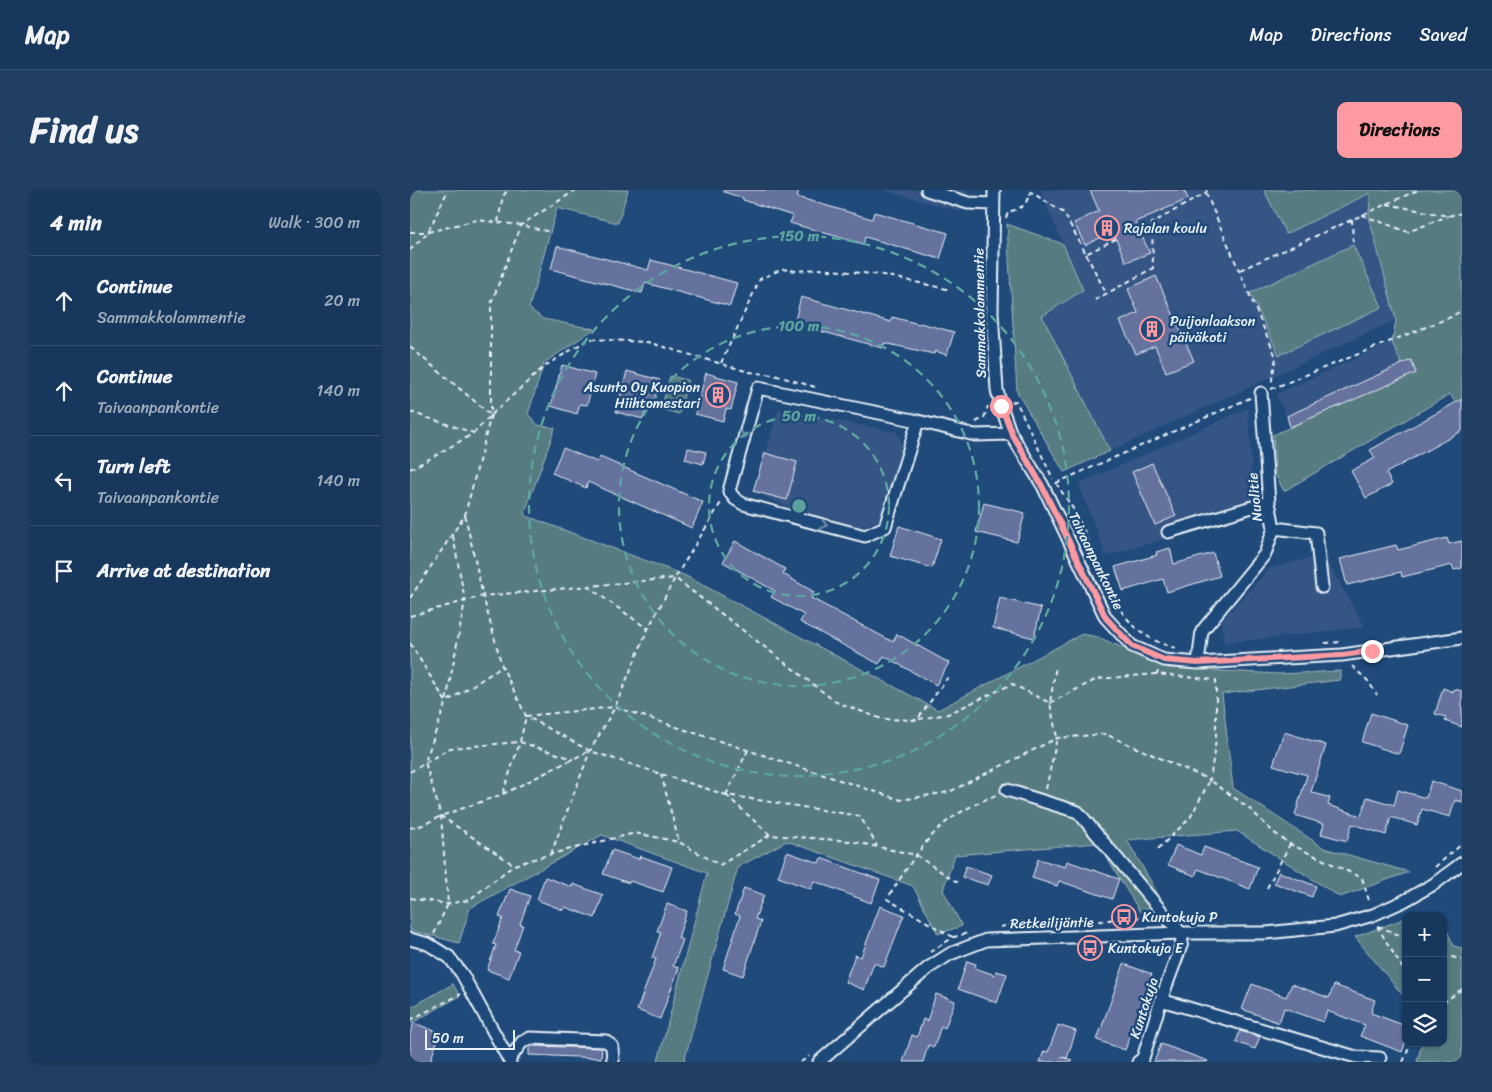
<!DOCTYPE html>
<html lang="en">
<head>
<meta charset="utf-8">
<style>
	:root { --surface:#17385c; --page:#203f62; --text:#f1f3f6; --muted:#9eacbb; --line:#365272; --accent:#ff9aa2 }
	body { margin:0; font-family:Sriracha,sans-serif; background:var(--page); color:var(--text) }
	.controls { position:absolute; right:15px; bottom:15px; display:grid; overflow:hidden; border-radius:10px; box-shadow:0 1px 4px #0004 }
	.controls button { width:45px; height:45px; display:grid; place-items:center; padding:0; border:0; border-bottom:1px solid var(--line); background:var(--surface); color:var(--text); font:25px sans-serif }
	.scale { position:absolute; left:15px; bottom:12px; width:90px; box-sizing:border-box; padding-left:5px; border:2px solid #e8f1f8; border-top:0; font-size:14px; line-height:18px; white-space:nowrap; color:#e8f1f8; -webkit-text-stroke:4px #1f4a7a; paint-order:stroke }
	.stop { position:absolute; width:15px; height:15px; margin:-11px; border:4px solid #ff9aa2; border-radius:50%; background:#fff }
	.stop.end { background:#ff9aa2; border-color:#fff; box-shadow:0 1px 5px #0008 }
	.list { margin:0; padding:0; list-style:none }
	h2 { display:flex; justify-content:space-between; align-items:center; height:65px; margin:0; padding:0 20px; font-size:21px }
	h2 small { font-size:16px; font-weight:400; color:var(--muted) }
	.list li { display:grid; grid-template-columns:32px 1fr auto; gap:15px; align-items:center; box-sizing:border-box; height:90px; padding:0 20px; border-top:1px solid var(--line) }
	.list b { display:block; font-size:19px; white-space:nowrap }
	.list p { margin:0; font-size:16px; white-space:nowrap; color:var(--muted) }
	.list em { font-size:16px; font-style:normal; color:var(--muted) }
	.icon { flex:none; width:28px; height:28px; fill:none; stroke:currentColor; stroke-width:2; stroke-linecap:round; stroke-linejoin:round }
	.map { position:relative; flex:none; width:1052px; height:872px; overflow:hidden; border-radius:10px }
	header { display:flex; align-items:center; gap:30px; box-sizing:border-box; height:70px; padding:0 25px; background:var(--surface); border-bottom:1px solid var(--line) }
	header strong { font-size:24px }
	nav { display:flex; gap:28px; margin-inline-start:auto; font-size:18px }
	.intro { display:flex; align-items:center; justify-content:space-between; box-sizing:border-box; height:120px; padding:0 30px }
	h1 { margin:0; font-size:35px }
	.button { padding:12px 22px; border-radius:10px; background:var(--accent); color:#111; font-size:18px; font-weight:700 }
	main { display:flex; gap:30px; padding:0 30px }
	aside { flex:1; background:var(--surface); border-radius:10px; box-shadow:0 1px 4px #0004 }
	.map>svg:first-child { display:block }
</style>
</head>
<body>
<header>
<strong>Map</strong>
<nav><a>Map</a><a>Directions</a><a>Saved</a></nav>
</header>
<div class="intro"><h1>Find us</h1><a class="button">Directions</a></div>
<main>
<aside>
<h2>4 min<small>Walk · 300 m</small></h2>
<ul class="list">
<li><svg class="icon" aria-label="ahead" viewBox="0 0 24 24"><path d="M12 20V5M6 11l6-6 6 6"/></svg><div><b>Continue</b><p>Sammakkolammentie</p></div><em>20 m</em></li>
<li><svg class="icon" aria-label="ahead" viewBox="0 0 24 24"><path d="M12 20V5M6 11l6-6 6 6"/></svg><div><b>Continue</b><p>Taivaanpankontie</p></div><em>140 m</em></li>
<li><svg class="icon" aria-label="left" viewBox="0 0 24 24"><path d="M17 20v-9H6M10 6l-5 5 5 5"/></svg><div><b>Turn left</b><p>Taivaanpankontie</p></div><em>140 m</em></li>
<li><svg class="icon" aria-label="arrive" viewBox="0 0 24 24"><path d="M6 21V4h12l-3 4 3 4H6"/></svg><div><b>Arrive at destination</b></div></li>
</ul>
</aside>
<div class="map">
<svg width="1052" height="872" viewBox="0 0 1052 872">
	<rect width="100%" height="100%" fill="#1f4a7a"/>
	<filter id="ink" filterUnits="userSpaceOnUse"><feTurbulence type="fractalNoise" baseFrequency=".02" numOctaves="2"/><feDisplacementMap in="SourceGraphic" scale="10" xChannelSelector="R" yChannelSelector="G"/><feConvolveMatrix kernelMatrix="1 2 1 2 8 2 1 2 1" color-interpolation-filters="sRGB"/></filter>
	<g filter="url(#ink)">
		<!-- built -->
		<path fill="#345685" d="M473 0H558L552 22Z
			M630 0H854L876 44 960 2 959 27 986 130 700 261 632 126 673 100Z
			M982 152 996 185 881 237 866 204Z
			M838 218 843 297 847 322 696 366 669 294Z
			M368 220 486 242 493 253 473 329 436 343 345 302Z
			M913 365 955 437 814 453 811 431 860 378Z"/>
		<!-- green -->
		<path fill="#567b81" stroke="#9fb6bc" d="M0 0H218L208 33 147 18 119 118 133 129 184 139 134 173 118 224 128 235 145 238 114 325 274 385 528 520 672 444 688 447 758 478 869 484 930 481V490L812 504 823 598 914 658 999 682 930 707 827 641 717 650 759 723 730 722 688 653 545 665 533 700 552 736 528 744 503 696 377 651 328 677 274 871H248L297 683 192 645 60 718 49 753 0 740Z
			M854 0H1052V214L1048 217 1040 204 874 301 865 284 863 245 996 185 982 152 986 130 959 27 960 3 876 44Z
			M597 34 653 54 673 100 632 126 700 261 654 282 607 202Z
			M943 55 972 117 869 165 840 103Z
			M260 186 278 190 269 224 251 219Z
			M996 728V809L945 747Z
			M1033 732 1044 756 1052 758V872H1007L1012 853H1033Z
			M43 794 50 806 0 834V818Z"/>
		<!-- building -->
		<path fill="#66729e" stroke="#e8f1f8" d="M314 0H389L387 7 462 29 464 22 538 43 530 69 455 47 453 54 380 33 383 26 333 10V8L314 2Z
			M680 0H774L778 9 725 32 740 63 716 72 703 42 675 55 664 33 689 21Z
			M147 56 238 80 241 70 327 93 320 116 235 93 232 103 141 79Z
			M746 86 784 171 756 182 745 156 726 164 710 131 728 123 718 99Z
			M391 107 481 132 482 127 509 134 510 133 544 142 537 165 525 161 524 164 474 153 473 158 384 134Z
			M1001 170 1006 183 880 237 877 226Z
			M152 175 185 184 177 215 170 214 167 224 141 216Z
			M217 181 250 190 241 221 236 220 233 229 206 222Z
			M296 183 328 192 321 220 316 219 313 231 285 224Z
			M1052 209V241L976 283 982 294 956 308 941 281 965 268 960 260Z
			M153 258 187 272 190 267 293 312 282 338 178 292 176 298 142 283Z
			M278 258 296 262 293 274 275 269Z
			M355 263 387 272 377 310 343 301Z
			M742 273 766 326 745 335 722 282Z
			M574 313 615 323 607 352 566 342Z
			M489 336 531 349 522 378 480 366Z
			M1037 348 1039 354 1052 351V378L1044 380 1042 375 992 387 991 382 937 395 930 369 986 355 988 360Z
			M325 351 375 379 373 384 404 402 401 408 483 452 487 444 539 473 526 495 474 466 469 474 390 432 394 425 361 407 365 401 313 372Z
			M760 358 764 374 803 363 810 386 757 402 753 389 713 401 705 377 747 365 746 362Z
			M590 408 631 418 624 448 583 438Z
			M1033 498 1043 502 1044 499 1052 501V537L1035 531 1036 527 1025 524Z
			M961 523 998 535 989 564 952 552Z
			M874 542 916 555 901 602 920 608 918 615 951 626 957 607 984 615 988 600 1016 608 1021 591 1052 601V612L1045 610 1040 627 1012 619 1007 635 981 627 976 645 942 634 937 651 911 644 914 634 885 625 897 585 863 575Z
			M766 655 791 665 794 657 848 677 840 699 788 679 785 686 758 675Z
			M202 660 229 669 230 666 262 677 253 702 220 691 219 693 193 684Z
			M377 662 409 673 411 668 470 690 461 713 404 691 401 699 368 687Z
			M628 669 655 677 657 671 709 689 702 709 649 691 647 696 622 688Z
			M556 676 582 685 578 695 552 687Z
			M869 682 906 696 902 707 864 693Z
			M135 687 162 697 163 694 193 705 185 728 155 717 153 720 127 710Z
			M334 698 354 705 345 729 351 731 333 786 313 779 330 726 325 724Z
			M100 699 120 706 110 734 113 735 104 760 109 761 99 788 77 780 86 755 83 754 93 728 89 727Z
			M257 714 277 721 268 748 273 750 263 776 269 778 250 829 227 820 246 769 242 768 251 742 247 741Z
			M470 716 494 725 474 777 464 773 454 800 435 792 445 765 451 767Z
			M557 771 566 774 565 778 585 785 586 781 597 784 587 813 548 799Z
			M714 774 742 784 715 860 687 850Z
			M842 794 876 807 882 794 919 808 924 795 965 810 961 823 996 836V851L992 862 950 846 955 835 917 821 913 832 874 818 869 833 832 819Z
			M526 804 545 811 535 838 531 836 524 857 518 855 513 872H493L502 845 507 847 513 829 517 831Z
			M4 833 30 843 20 872H0V843Z
			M648 835 666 841 657 868 651 867 662 870V872H630L634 861 638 862Z
			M830 841 850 847 845 859 826 852Z
			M751 854 798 871 797 872H744Z
			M122 856 192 858 191 868 119 865V857Z"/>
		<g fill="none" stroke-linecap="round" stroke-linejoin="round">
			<defs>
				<path id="minor" d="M517 0 558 13 583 14
					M584 0 582 122 587 200 591 216 601 244 633 296 696 428 722 456 754 470 788 473 932 465 1052 448
					M508 231 475 337 455 346 333 314 325 309 319 301 348 198 508 231 565 245 601 244
					M864 338 906 343 912 397
					M758 342 859 312
					M788 473 792 441 855 364 864 338 859 312 851 203
					M597 600 668 622 759 730 771 743 772 753 751 810 733 868 728 872
					M0 749 18 754 39 767 52 784 100 872
					M751 810 946 867 970 868
					M99 870 112 852 120 848 196 851 202 856 203 872
					M409 872 518 778 540 764 576 750 771 743H856L925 736 963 725 994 711 1024 694 1052 673"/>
			</defs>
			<!-- minor casing -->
			<use href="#minor" stroke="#e8f1f8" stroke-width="15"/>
			<!-- path -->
			<path stroke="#e8f1f8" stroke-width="2" stroke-dasharray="5 4" stroke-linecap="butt" d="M796 3 866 167 861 195
				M977 14 1038 26 1052 23
				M952 25 998 42 1038 26
				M596 28 598 22C613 18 615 16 621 2L654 23 676 64 706 49
				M942 29 943 55
				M88 32 93 6 98 0
				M0 42H18L67 30 111 35 140 42
				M0 60 18 42 38 0
				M676 64 696 103
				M570 66 568 121 571 149
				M830 80 1008 0
				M685 110 743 78 742 33 796 3 797 0
				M0 157 81 225
				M311 173 350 89 372 79 386 81 409 79 473 85 541 100
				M861 199 1041 127 1052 120
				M602 212 606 211 643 289
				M0 222 64 243
				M566 232 574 228 578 216
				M0 279 25 266 64 243 81 225 135 176 179 149 237 152 339 182 364 185 405 197
				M646 293C654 306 664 318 670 332 694 383 703 443 766 458
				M646 293 840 208
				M55 325 73 406 92 476 116 526 180 561 316 605 450 626 467 656
				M43 346 55 411 36 512 15 572 31 626 104 675
				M177 396 238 439 265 388 426 512 472 529 507 530 538 487
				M0 408 55 325 81 225V114L111 35 166 0
				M0 426 73 406 265 388 312 311
				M0 453 36 512 92 477
				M915 453 933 452
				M942 476 958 491 967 505
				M640 513 687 489 746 484
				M116 526 205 517 491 610 539 602 647 548 695 544 800 590 806 549V490L747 484 748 481
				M509 529 538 524 602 494 640 513
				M0 582 40 558 110 552 163 569
				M251 584 269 652
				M636 599 647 548 640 513 646 476
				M93 603 110 552 116 526
				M316 605 360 645
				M316 605 338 560
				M0 638 13 635 31 626 93 604 179 561
				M748 659 780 628 800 590 840 619 863 642 880 654 952 688 960 714
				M141 664 180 561 205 517 238 439
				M1025 677 1052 654
				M857 698 880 654
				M0 708 38 714 59 710 104 675 141 664 225 643 269 652 310 675 360 645 440 651 506 665 551 695
				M967 736 996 784
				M968 736 996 748
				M590 737 609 733 694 731 714 727 741 728
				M24 744 38 714 31 626
				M543 747 477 709C494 683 512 652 535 633 550 621 569 612 586 605
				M520 762 544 747 558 743
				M1033 764 1052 770
				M1033 813 1052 799
				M0 830 51 804
				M391 872 399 866
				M993 872 1001 853"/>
			<!-- minor -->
			<use href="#minor" stroke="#1f4a7a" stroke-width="11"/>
		</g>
		<!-- one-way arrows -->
		<defs><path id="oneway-chevron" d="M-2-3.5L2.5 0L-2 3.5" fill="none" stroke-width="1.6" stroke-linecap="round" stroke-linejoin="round" transform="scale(1.25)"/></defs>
		<g stroke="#6f8dac">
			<use href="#oneway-chevron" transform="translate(335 245) rotate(106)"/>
			<use href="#oneway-chevron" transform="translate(414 335) rotate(15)"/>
		</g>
	</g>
	<g fill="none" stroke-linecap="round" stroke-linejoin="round" filter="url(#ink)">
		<!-- route -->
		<path stroke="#ff9aa2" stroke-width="6" d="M591 216 602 244 632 296 696 428 722 456 754 470 788 473 932 465 962 461"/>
	</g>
	<!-- distance rings -->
	<g fill="none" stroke="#5ba19e" stroke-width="2.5" stroke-dasharray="9 6">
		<circle cx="389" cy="316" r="90"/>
		<circle cx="389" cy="316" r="180"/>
		<circle cx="389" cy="316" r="270"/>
	</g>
	<!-- icons -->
	<defs>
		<symbol id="building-ring" viewBox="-11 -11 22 22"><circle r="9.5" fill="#1f4a7a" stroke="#ff9aa2" stroke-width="1.5"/><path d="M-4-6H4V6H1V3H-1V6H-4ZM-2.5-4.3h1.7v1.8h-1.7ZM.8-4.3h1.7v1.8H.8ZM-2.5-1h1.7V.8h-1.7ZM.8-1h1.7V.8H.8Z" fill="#ff9aa2"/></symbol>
		<symbol id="bus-ring" viewBox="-11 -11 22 22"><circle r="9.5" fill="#1f4a7a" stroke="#ff9aa2" stroke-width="1.5"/><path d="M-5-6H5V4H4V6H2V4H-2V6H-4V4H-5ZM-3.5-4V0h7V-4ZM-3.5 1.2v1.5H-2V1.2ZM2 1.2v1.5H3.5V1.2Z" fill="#ff9aa2"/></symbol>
	</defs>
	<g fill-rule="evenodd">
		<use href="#building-ring" x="683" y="24" width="28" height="28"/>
		<use href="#building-ring" x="728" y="125" width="28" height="28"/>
		<use href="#building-ring" x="294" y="191" width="28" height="28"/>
		<use href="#bus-ring" x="700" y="713" width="28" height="28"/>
		<use href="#bus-ring" x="666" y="744" width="28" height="28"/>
	</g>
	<g text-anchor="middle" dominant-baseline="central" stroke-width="5" stroke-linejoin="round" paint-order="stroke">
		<!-- poi labels -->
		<g font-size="14" fill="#e8f1f8" stroke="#1f4a7a" text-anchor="start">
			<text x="714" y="38">Rajalan koulu</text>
			<text x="760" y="131">Puijonlaakson<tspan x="760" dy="16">päiväkoti</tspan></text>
			<text x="290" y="197" text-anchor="end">Asunto Oy Kuopion<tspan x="290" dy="16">Hiihtomestari</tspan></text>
			<text x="732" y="727">Kuntokuja P</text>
			<text x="698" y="758">Kuntokuja E</text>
		</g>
		<!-- street labels -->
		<g font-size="14" fill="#e8f1f8" stroke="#1f4a7a">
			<text transform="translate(570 123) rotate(-91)">Sammakkolammentie</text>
			<text transform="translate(845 307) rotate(-96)">Nuolitie</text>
			<text transform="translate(686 371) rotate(64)">Taivaanpankontie</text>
			<text transform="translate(642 733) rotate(-1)">Retkeilijäntie</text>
			<text transform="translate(734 818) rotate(-72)">Kuntokuja</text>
		</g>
	</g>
	<circle cx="389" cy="316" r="8" fill="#5ba19e" stroke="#1f4a7a" stroke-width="2.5"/>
	<g font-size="15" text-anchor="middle" font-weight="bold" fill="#5ba19e" stroke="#1f4a7a" stroke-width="5" stroke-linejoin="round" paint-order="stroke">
		<text x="389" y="51">150 m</text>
		<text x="389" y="141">100 m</text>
		<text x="389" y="231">50 m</text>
	</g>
</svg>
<div class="controls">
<button>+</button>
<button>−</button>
<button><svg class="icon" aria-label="layers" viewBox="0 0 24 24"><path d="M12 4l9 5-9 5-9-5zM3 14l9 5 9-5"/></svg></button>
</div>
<div class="scale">50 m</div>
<div class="stop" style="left:591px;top:216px"></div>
<div class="stop end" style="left:962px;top:461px"></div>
</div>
</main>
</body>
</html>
